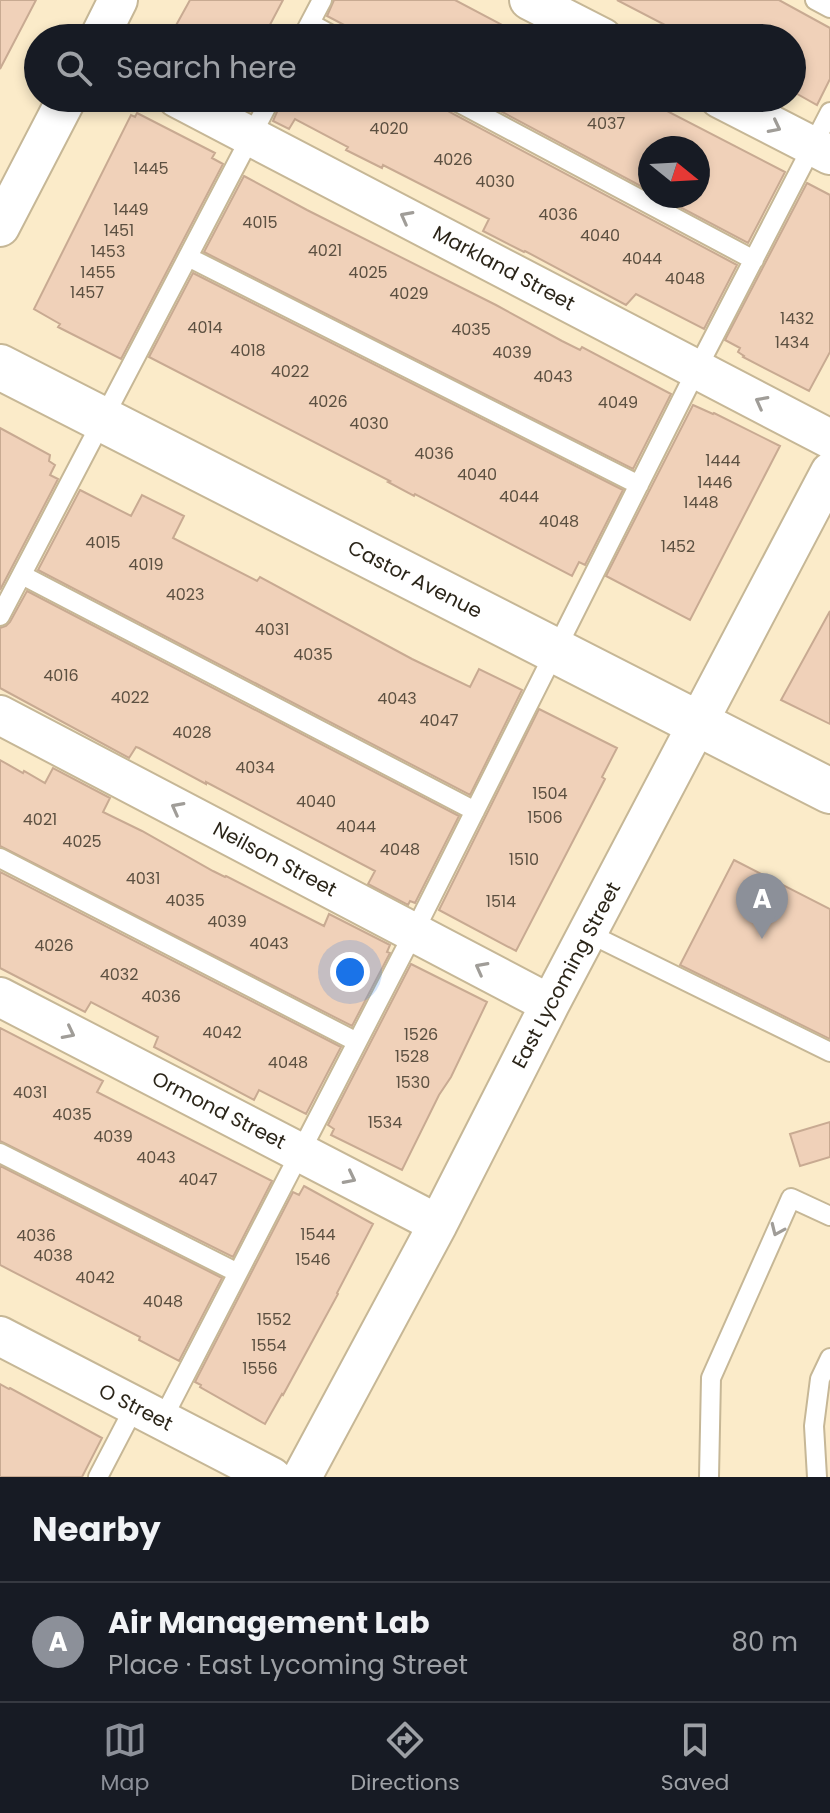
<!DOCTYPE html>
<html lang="en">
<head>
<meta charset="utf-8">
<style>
	:root { --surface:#171b24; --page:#242831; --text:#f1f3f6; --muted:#9ea1a6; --line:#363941; --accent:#8c9099 }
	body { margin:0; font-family:Poppins,sans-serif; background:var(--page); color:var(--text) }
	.compass { position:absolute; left:638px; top:136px; width:72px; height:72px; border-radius:50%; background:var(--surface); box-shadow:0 4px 12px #0003; rotate:108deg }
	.you { position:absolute; left:350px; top:972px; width:28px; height:28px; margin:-20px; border:6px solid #fff; border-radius:50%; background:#1a73e8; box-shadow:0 0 0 12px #1a73e833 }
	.badge { display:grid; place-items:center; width:52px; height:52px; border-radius:50%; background:var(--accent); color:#fff; font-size:26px; font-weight:700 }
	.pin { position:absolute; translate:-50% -66px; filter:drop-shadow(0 2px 4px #0008) }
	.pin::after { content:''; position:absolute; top:42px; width:28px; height:24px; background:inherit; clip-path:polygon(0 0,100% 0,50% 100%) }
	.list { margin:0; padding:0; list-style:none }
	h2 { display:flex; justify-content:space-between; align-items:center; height:104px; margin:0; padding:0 32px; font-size:34px }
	h2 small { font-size:26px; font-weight:400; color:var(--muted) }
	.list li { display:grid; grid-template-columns:52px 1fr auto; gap:24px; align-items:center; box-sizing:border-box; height:120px; padding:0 32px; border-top:2px solid var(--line) }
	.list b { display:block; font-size:30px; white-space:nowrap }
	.list p { margin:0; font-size:26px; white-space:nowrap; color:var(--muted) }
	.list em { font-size:26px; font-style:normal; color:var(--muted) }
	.icon { flex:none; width:44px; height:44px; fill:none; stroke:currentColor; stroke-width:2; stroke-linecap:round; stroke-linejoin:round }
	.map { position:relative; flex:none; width:830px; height:1477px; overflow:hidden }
	.search { position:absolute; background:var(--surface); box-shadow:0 4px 12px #0003; left:24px; right:24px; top:24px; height:88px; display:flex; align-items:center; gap:20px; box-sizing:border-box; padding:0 28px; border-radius:44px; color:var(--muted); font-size:30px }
	.sheet { height:224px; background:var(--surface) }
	nav { display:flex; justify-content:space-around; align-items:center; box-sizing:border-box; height:112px; border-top:2px solid var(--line); background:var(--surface); font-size:22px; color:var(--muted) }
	nav a { display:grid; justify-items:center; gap:4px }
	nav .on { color:var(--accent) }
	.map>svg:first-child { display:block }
</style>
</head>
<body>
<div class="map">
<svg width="830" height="1477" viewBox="0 0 830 1477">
	<rect width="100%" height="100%" fill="#fbebc9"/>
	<!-- building -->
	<path fill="#f0d1b9" stroke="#c8aa92" stroke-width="2" d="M0 0H36L0 69Z
		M190 0H283L263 38H169Z
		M334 0H455L527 38H369L327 16Z
		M617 0H779L830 28V79L817 105 792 91V38H690Z
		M229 98H257L251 110Z
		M283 98H438L440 104 444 109 737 265 704 329 636 294 626 305 525 251 524 252 483 231 489 219 383 165 382 168 346 150 348 147 295 119 289 129 273 121Z
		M476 98H642L785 172 748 243 659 196H698V148H650V191Z
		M137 113 215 153 212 158 223 164 121 359 58 327 60 324 34 309 131 115 135 117Z
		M244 176 307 210 496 305 562 341 580 350 582 347 671 394 633 469 204 252Z
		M807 183 830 195V352L809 391 743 357 744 356 738 352 740 348 725 340Z
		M193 273 623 490 585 565 579 562 572 576 415 494 414 496 388 482 390 481 149 357Z
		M693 405 713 414 714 413 780 446 690 620 606 576Z
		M0 428 50 455 49 461 55 465 50 475 58 479 0 590Z
		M80 490 131 516 142 495 184 516 173 538 257 581 260 577 412 659 470 687 479 669 522 690 470 795 38 570Z
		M27 591 459 816 415 903 410 901 408 905 368 884 375 871 206 782V784L139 748 136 747 129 758 0 688V628L6 626 10 622Z
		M830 611V724L781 700Z
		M539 709 617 748 602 777 605 779 516 951 439 910Z
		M0 760 23 773 24 771 45 783 53 768 110 798 103 812 142 831 213 871 225 877 226 876 324 926 329 914 390 945 387 952 390 953 352 1026 0 846Z
		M734 860 830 909V1039L680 965Z
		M0 872 341 1047 306 1114 259 1090 254 1100 154 1047 158 1037 131 1023 91 1002 85 1012 0 968Z
		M411 964 487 1002 451 1077 439 1095 402 1170 331 1135 334 1129 328 1125Z
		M0 1028 103 1081 97 1092 272 1181 233 1257 0 1141Z
		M830 1122V1157L800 1166 790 1134Z
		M0 1166 222 1278 179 1361 139 1340 140 1337 0 1265Z
		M304 1186 373 1224 337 1293 338 1294 283 1395 282 1394 265 1424 200 1387 201 1385 195 1382 293 1192 299 1195Z
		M0 1384 9 1389 10 1388 102 1438 82 1477H0Z"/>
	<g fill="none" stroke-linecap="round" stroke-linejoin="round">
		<defs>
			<path id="service" d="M815 0 830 8
				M310 23 337 38
				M302 38 322 0
				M450 98 754 260
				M188 257 639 485
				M22 575 475 811
				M0 616 271 98
				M0 858 357 1042
				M588 933 830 1052
				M0 1153 238 1273
				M162 1420 414 932 697 369 830 112
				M98 1477 135 1406
				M709 1477 711 1378 791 1198 830 1216
				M817 1477 814 1426 820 1379 830 1358"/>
			<path id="minor" d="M529 0 603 38
				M99 38 118 0
				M177 98 830 439
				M719 98 830 155
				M0 227 67 98
				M0 715 550 1004
				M0 997 438 1224
				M0 1336 272 1477
				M302 1477 438 1224 550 1004 830 472"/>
			<path id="primary" d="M0 367 830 791"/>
		</defs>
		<!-- service casing -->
		<use href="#service" stroke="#c6b796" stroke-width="22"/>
		<!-- minor casing -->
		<use href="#minor" stroke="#c6b796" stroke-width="42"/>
		<!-- primary casing -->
		<use href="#primary" stroke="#c6b796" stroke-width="48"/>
		<!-- service -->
		<use href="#service" stroke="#fff" stroke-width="18"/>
		<!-- minor -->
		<use href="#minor" stroke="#fff" stroke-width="38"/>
		<!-- primary -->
		<use href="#primary" stroke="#fff" stroke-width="44"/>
	</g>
	<!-- one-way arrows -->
	<defs><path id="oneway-chevron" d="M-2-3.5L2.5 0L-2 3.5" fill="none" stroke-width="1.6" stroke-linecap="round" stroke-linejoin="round" transform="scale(2)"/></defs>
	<g stroke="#a09d98">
		<use href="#oneway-chevron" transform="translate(775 127) rotate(27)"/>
		<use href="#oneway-chevron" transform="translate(406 217) rotate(-152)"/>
		<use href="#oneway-chevron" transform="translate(761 402) rotate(-152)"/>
		<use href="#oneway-chevron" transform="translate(177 808) rotate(-152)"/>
		<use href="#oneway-chevron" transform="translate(481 968) rotate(-152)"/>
		<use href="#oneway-chevron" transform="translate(69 1033) rotate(27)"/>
		<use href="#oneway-chevron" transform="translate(350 1178) rotate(27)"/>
		<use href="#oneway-chevron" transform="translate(777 1230) rotate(114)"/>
	</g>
	<g text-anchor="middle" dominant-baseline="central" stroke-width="7" stroke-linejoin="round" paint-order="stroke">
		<!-- number labels -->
		<g font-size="16" fill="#5c5041">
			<text x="606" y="123">4037</text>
			<text x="389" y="128">4020</text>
			<text x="453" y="159">4026</text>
			<text x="151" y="168">1445</text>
			<text x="495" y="181">4030</text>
			<text x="131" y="209">1449</text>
			<text x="558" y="214">4036</text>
			<text x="260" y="222">4015</text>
			<text x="119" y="230">1451</text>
			<text x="600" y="235">4040</text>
			<text x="325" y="250">4021</text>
			<text x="108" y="251">1453</text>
			<text x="642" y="258">4044</text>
			<text x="98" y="272">1455</text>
			<text x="368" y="272">4025</text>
			<text x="685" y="278">4048</text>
			<text x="87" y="292">1457</text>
			<text x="409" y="293">4029</text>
			<text x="797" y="318">1432</text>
			<text x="205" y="327">4014</text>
			<text x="471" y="329">4035</text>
			<text x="792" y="342">1434</text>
			<text x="248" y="350">4018</text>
			<text x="512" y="352">4039</text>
			<text x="290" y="371">4022</text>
			<text x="553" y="376">4043</text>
			<text x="328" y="401">4026</text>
			<text x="618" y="402">4049</text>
			<text x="369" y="423">4030</text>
			<text x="434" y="453">4036</text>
			<text x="723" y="460">1444</text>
			<text x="477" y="474">4040</text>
			<text x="715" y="482">1446</text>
			<text x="519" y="496">4044</text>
			<text x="701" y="502">1448</text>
			<text x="559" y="521">4048</text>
			<text x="103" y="542">4015</text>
			<text x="678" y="546">1452</text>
			<text x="146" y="564">4019</text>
			<text x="185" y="594">4023</text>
			<text x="272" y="629">4031</text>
			<text x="313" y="654">4035</text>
			<text x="61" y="675">4016</text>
			<text x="130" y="697">4022</text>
			<text x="397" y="698">4043</text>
			<text x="439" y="720">4047</text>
			<text x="192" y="732">4028</text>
			<text x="255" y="767">4034</text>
			<text x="550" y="793">1504</text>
			<text x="316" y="801">4040</text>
			<text x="545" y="817">1506</text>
			<text x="40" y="819">4021</text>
			<text x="356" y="826">4044</text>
			<text x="82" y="841">4025</text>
			<text x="400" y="849">4048</text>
			<text x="524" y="859">1510</text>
			<text x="143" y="878">4031</text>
			<text x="185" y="900">4035</text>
			<text x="501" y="901">1514</text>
			<text x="227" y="921">4039</text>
			<text x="269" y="943">4043</text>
			<text x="54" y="945">4026</text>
			<text x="119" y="974">4032</text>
			<text x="161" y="996">4036</text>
			<text x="222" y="1032">4042</text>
			<text x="421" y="1034">1526</text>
			<text x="412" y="1056">1528</text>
			<text x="288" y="1062">4048</text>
			<text x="413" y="1082">1530</text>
			<text x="30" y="1092">4031</text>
			<text x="72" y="1114">4035</text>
			<text x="385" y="1122">1534</text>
			<text x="113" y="1136">4039</text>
			<text x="156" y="1157">4043</text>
			<text x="198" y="1179">4047</text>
			<text x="318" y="1234">1544</text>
			<text x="36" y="1235">4036</text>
			<text x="53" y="1255">4038</text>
			<text x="313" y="1259">1546</text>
			<text x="95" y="1277">4042</text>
			<text x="163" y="1301">4048</text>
			<text x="274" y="1319">1552</text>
			<text x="269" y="1345">1554</text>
			<text x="260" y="1368">1556</text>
		</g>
		<!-- street labels -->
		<g font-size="20" fill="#2b2519" stroke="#fff">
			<text transform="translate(504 268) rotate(28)">Markland Street</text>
			<text transform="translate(415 579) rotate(27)">Castor Avenue</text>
			<text transform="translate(275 859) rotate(28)">Neilson Street</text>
			<text transform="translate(566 975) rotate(-62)">East Lycoming Street</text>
			<text transform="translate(219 1110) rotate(27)">Ormond Street</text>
			<text transform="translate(136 1407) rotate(27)">O Street</text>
		</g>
	</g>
</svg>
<svg class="compass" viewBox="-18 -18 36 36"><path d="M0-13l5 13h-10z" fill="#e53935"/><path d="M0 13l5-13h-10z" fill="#9ea1a6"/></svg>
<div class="you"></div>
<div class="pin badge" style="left:762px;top:939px">A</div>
<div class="search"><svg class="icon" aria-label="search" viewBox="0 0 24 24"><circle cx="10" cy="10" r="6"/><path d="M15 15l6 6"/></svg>Search here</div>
</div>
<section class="sheet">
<h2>Nearby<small></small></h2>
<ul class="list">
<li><span class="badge">A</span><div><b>Air Management Lab</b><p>Place · East Lycoming Street</p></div><em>80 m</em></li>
</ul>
</section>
<nav>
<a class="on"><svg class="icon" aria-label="map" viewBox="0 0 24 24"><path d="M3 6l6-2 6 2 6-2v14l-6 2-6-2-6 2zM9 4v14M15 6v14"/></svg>Map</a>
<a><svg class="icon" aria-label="directions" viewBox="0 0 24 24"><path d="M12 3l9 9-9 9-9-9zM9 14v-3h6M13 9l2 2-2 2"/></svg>Directions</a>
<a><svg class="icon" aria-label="saved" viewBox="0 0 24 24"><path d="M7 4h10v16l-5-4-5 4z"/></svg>Saved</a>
</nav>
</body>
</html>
